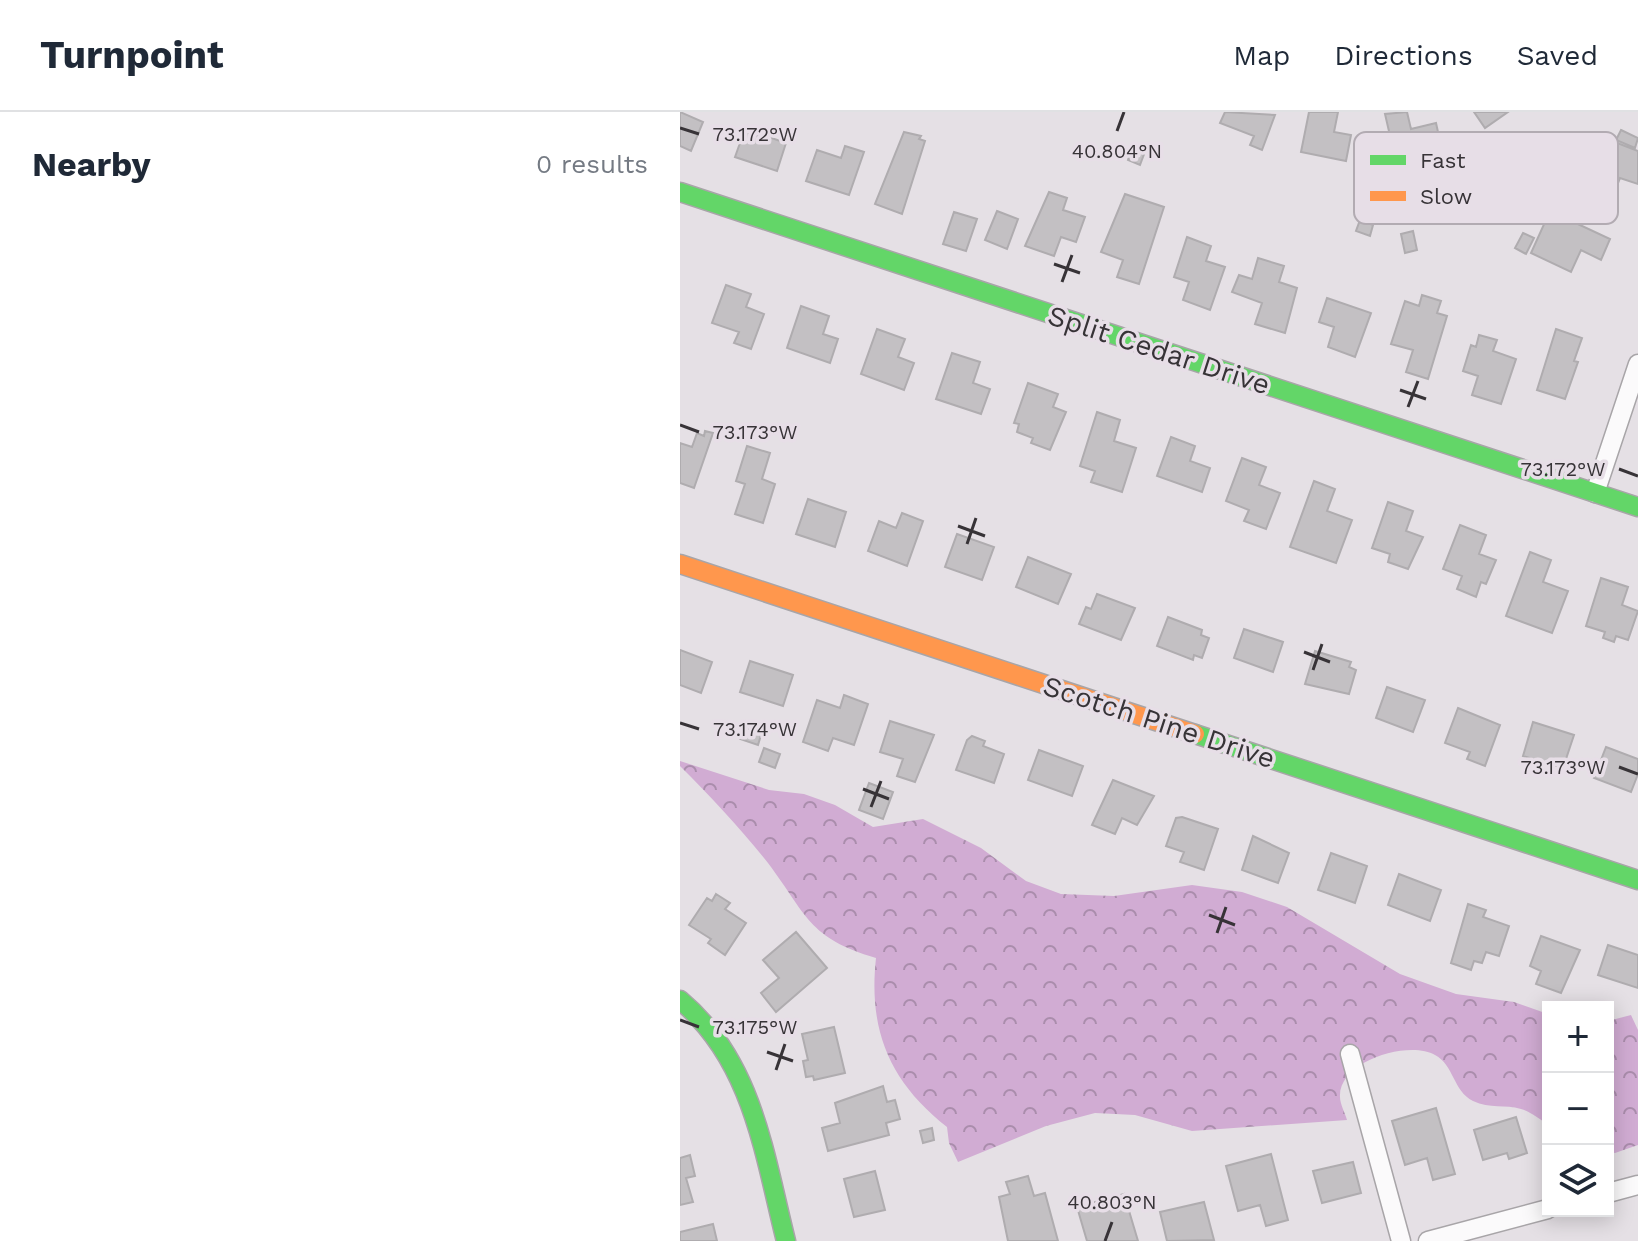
<!DOCTYPE html>
<html lang="en">
<head>
<meta charset="utf-8">
<style>
	:root { --surface:#fff; --page:#f2f2f3; --text:#1f2937; --muted:#747a83; --line:#e0e1e3 }
	body { margin:0; font-family:"Work Sans",sans-serif; background:var(--page); color:var(--text) }
	.controls { position:absolute; right:24px; bottom:24px; display:grid; overflow:hidden; border-radius:0px; box-shadow:0 4px 20px #0003 }
	.controls button { width:72px; height:72px; display:grid; place-items:center; padding:0; border:0; border-bottom:2px solid var(--line); background:var(--surface); color:var(--text); font:40px sans-serif }
	.list { margin:0; padding:0; list-style:none }
	h2 { display:flex; justify-content:space-between; align-items:center; height:104px; margin:0; padding:0 32px; font-size:34px }
	h2 small { font-size:26px; font-weight:400; color:var(--muted) }
	.icon { flex:none; width:44px; height:44px; fill:none; stroke:currentColor; stroke-width:2; stroke-linecap:round; stroke-linejoin:round }
	.map { position:relative; flex:none; width:958px; height:1129px; overflow:hidden }
	header { display:flex; align-items:center; gap:48px; box-sizing:border-box; height:112px; padding:0 40px; background:var(--surface); border-bottom:2px solid var(--line) }
	header strong { font-size:38px }
	nav { display:flex; gap:44px; margin-inline-start:auto; font-size:28px }
	main { display:flex }
	aside { flex:1; background:var(--surface) }
	.map>svg:first-child { display:block }
</style>
</head>
<body>
<header>
<strong>Turnpoint</strong>
<nav><a>Map</a><a>Directions</a><a>Saved</a></nav>
</header>
<main>
<aside>
<h2>Nearby<small>0 results</small></h2>
<ul class="list">
</ul>
</aside>
<div class="map">
<svg width="958" height="1129" viewBox="0 0 958 1129">
	<defs>
		<pattern id="forest-crowns" width="20" height="18" patternUnits="userSpaceOnUse" patternTransform="scale(2)"><rect width="20" height="18" fill="#d1acd3"/><path d="M2 6a3 3 0 1 1 6 0M12 15a3 3 0 1 1 6 0" fill="none" stroke="#aa8dac"/></pattern>
	</defs>
	<rect width="100%" height="100%" fill="#e5e0e5"/>
	<!-- forest -->
	<path fill="url(#forest-crowns)" d="M0 649 89 678 124 682 155 693 193 715 243 707 301 736 346 769 381 782 434 784 512 773 562 780 607 795 720 862 776 882 834 890 868 902V1012C860 1008 850 999 841 997 825 992 810 997 793 989 773 979 774 953 755 943 729 928 658 949 660 985 660 992 665 1001 667 1008L512 1019 455 1003 415 1001 366 1014 278 1050 269 1031 267 1015C210 970 188 919 196 846 128 826 127 803 88 751 61 717 31 685 0 654Z
		M951 903 958 918V1033L935 1041 928 1040V909Z"/>
	<!-- building -->
	<path fill="#c3c0c3" stroke="#afacaf" stroke-width="2" d="M0 0 23 10 11 39 0 34Z
		M545 0 595 3 582 38 570 33 574 24 540 11Z
		M629 0H658L654 20 671 23 666 49 621 40Z
		M727 0 731 17 756 11 765 52 781 49 789 82 769 87 763 62 752 65 754 75 738 79 734 64 720 67 705 2Z
		M794 0H828L805 16Z
		M65 17 106 31 97 59 55 45Z
		M941 18 958 26 955 36 936 28Z
		M224 20 241 24 239 27 245 29 222 102 195 92Z
		M927 27 958 39V72L940 66 935 79 911 70Z
		M453 33 466 37 460 53 448 48Z
		M165 34 184 40 169 83 126 69 137 38 161 46Z
		M369 80 387 86 383 98 405 105 396 130 381 125 374 144 345 134Z
		M445 82 484 95 459 172 437 165 443 148 421 140Z
		M317 99 338 107 327 137 305 128Z
		M870 99 930 127 921 148 901 138 891 160 851 141Z
		M274 100 297 107 286 139 263 132Z
		M680 108 693 113 690 124 676 119Z
		M733 119 737 138 725 141 721 122Z
		M843 121 854 126 846 142 835 136Z
		M507 125 531 134 526 149 545 155 530 198 503 188 509 170 494 165Z
		M578 146 604 154 599 170 617 176 605 221 575 212 582 191 552 180 559 163 572 167Z
		M46 173 71 182 66 195 84 202 71 237 54 231 59 220 32 211Z
		M742 183 761 189 757 201 767 204 748 267 726 260 733 238 711 232 725 189 739 194Z
		M647 186 691 201 675 245 648 235 654 215 639 210Z
		M121 194 149 204 143 222 158 227 150 251 107 236Z
		M197 217 225 227 218 245 234 251 224 278 181 262Z
		M876 217 902 226 894 249 898 250 885 287 857 278Z
		M799 223 817 228 813 239 836 247 821 292 792 283 798 264 783 259 791 233 796 235Z
		M272 241 300 250 293 271 310 277 301 302 256 287Z
		M348 271 378 282 373 295 386 300 370 338 351 331 353 326 337 320 339 312 334 311Z
		M417 300 440 308 434 329 456 336 442 380 411 370 415 359 400 354Z
		M25 319 33 321 14 376 0 371V331L12 335 17 321 24 324Z
		M491 325 515 334 510 349 530 356 522 380 477 364Z
		M67 334 90 341 82 367 95 372 83 411 55 402 65 372 56 369Z
		M562 346 586 355 579 373 600 381 586 417 564 409 569 398 546 389Z
		M634 369 655 377 647 399 672 408 656 451 610 435Z
		M128 387 166 400 155 435 116 422Z
		M708 390 733 399 726 419 743 425 728 457 708 450 710 442 692 436Z
		M222 401 243 409 227 454 188 439 199 409 216 416Z
		M780 413 806 423 799 442 816 448 806 472 801 470 796 485 777 477 782 464 763 457Z
		M277 422 314 435 302 468 265 455Z
		M850 440 871 448 863 470 888 479 872 521 826 504Z
		M348 445 391 462 378 492 336 475Z
		M921 466 948 475 942 493 958 499 948 528 936 524 934 530 923 526 925 520 906 514Z
		M417 482 455 496 441 528 399 512 406 495 411 497Z
		M488 505 522 518 521 523 529 526 522 546 514 543 513 548 477 534Z
		M564 517 603 530 593 560 554 546Z
		M0 538 32 550 21 581 0 573Z
		M635 539 671 550 669 555 676 558 669 582 625 572Z
		M70 549 113 563 103 594 60 580Z
		M707 575 745 588 733 620 696 606Z
		M164 583 188 592 174 633 153 626 148 639 123 630 137 588 160 596Z
		M778 596 820 613 805 654 787 647 790 640 765 631Z
		M210 609 254 623 235 670 217 664 223 647 200 640Z
		M853 610 894 623 883 656 843 644Z
		M64 616 81 623 78 633 60 627Z
		M292 624 305 629 303 634 324 642 314 671 276 658 287 628Z
		M926 635 958 647V662L951 680 914 666Z
		M84 636 100 642 95 656 79 650Z
		M359 638 403 654 392 684 348 668Z
		M433 668 474 684 457 713 442 706 435 722 412 713Z
		M189 671 213 680 203 707 179 698Z
		M502 705 538 717 524 758 500 750 504 740 486 734 496 706Z
		M573 724 609 741 598 771 562 758Z
		M651 741 687 754 675 791 638 778Z
		M719 762 761 778 750 809 708 793Z
		M36 782 50 791 45 797 66 811 45 843 28 831 31 827 9 813 27 786 32 789Z
		M788 792 806 798 803 805 829 814 819 844 806 840 802 851 794 849 791 858 771 851Z
		M116 820 147 856 96 900 81 881 99 866 83 848Z
		M861 824 900 838 881 881 856 872 861 859 850 854Z
		M928 833 958 843V876L918 863Z
		M154 915 165 961 134 968 133 964 126 965 123 949 128 948 122 922Z
		M203 974 207 990 215 988 220 1007 206 1011 209 1023 148 1039 142 1016 160 1011 155 991Z
		M756 996 775 1062 753 1068 747 1046 725 1053 712 1009Z
		M836 1005 847 1041 829 1047 827 1041 803 1048 794 1018Z
		M252 1016 254 1028 243 1031 240 1019Z
		M591 1042 608 1108 586 1114 580 1093 558 1099 546 1054Z
		M10 1043 15 1064 6 1066 13 1090 0 1093V1046Z
		M673 1050 681 1081 642 1091 633 1059Z
		M195 1059 205 1098 174 1105 164 1067Z
		M348 1064 354 1084 365 1081 378 1129H328L319 1085 330 1082 326 1070Z
		M444 1082 458 1129H407L397 1095Z
		M524 1090 534 1128 487 1129 480 1100Z
		M33 1112 37 1129H0V1120Z"/>
	<g fill="none" stroke-linecap="round" stroke-linejoin="round">
		<defs>
			<path id="street" d="M915 381 958 252
				M670 942 721 1129
				M928 1081 958 1073
				M748 1129 868 1097"/>
			<path id="fast" d="M0 80 958 395
				M515 622 958 768
				M0 888C73 949 84 1042 106 1129"/>
			<path id="slow" d="M0 452 515 622"/>
		</defs>
		<!-- street casing -->
		<use href="#street" stroke="#a8a5a8" stroke-width="21"/>
		<!-- fast casing -->
		<use href="#fast" stroke="#a8a5a8" stroke-width="21"/>
		<!-- slow casing -->
		<use href="#slow" stroke="#a8a5a8" stroke-width="21"/>
		<!-- street -->
		<use href="#street" stroke="#fbfafb" stroke-width="18"/>
		<!-- fast -->
		<use href="#fast" stroke="#63d668" stroke-width="18"/>
		<!-- slow -->
		<use href="#slow" stroke="#ff974d" stroke-width="18"/>
	</g>
	<!-- ticks -->
	<path fill="none" stroke="#373337" stroke-width="3" d="M0 16 19 22M437 19 444 0M374 152 400 161M382 170 392 143M720 278 746 287M728 295 738 269M0 313 19 320M939 357 958 364M278 414 305 424M287 432 296 406M624 540 650 550M633 558 642 532M0 611 19 617M939 655 958 662M183 677 209 687M191 695 201 669M529 803 555 813M537 821 546 795M0 908 19 915M87 940 113 949M96 958 105 932M425 1129 432 1110"/>
	<g text-anchor="middle" dominant-baseline="central" stroke-width="7" stroke-linejoin="round" paint-order="stroke">
		<!-- street labels -->
		<g font-size="28" fill="#373337" stroke="#e7dee7">
			<text transform="translate(479 238) rotate(18)">Split Cedar Drive</text>
			<text transform="translate(479 610) rotate(18)">Scotch Pine Drive</text>
		</g>
	</g>
	<!-- legend -->
	<rect x="674" y="20" width="264" height="92" rx="12" fill="#e7dee7" stroke="#b2abb2" stroke-width="2"/>
	<rect x="690" y="43" width="36" height="10" fill="#63d668"/>
	<rect x="690" y="79" width="36" height="10" fill="#ff974d"/>
	<g font-size="22" fill="#373337">
		<text x="740" y="56">Fast</text>
		<text x="740" y="92">Slow</text>
	</g>
	<g font-size="20" text-anchor="middle" fill="#373337" stroke="#e7dee7" stroke-width="7" stroke-linejoin="round" paint-order="stroke">
		<text x="75" y="29">73.172°W</text>
		<text x="437" y="46">40.804°N</text>
		<text x="75" y="327">73.173°W</text>
		<text x="883" y="364">73.172°W</text>
		<text x="75" y="624">73.174°W</text>
		<text x="883" y="662">73.173°W</text>
		<text x="75" y="922">73.175°W</text>
		<text x="432" y="1097">40.803°N</text>
	</g>
</svg>
<div class="controls">
<button>+</button>
<button>−</button>
<button><svg class="icon" aria-label="layers" viewBox="0 0 24 24"><path d="M12 4l9 5-9 5-9-5zM3 14l9 5 9-5"/></svg></button>
</div>
</div>
</main>
</body>
</html>
